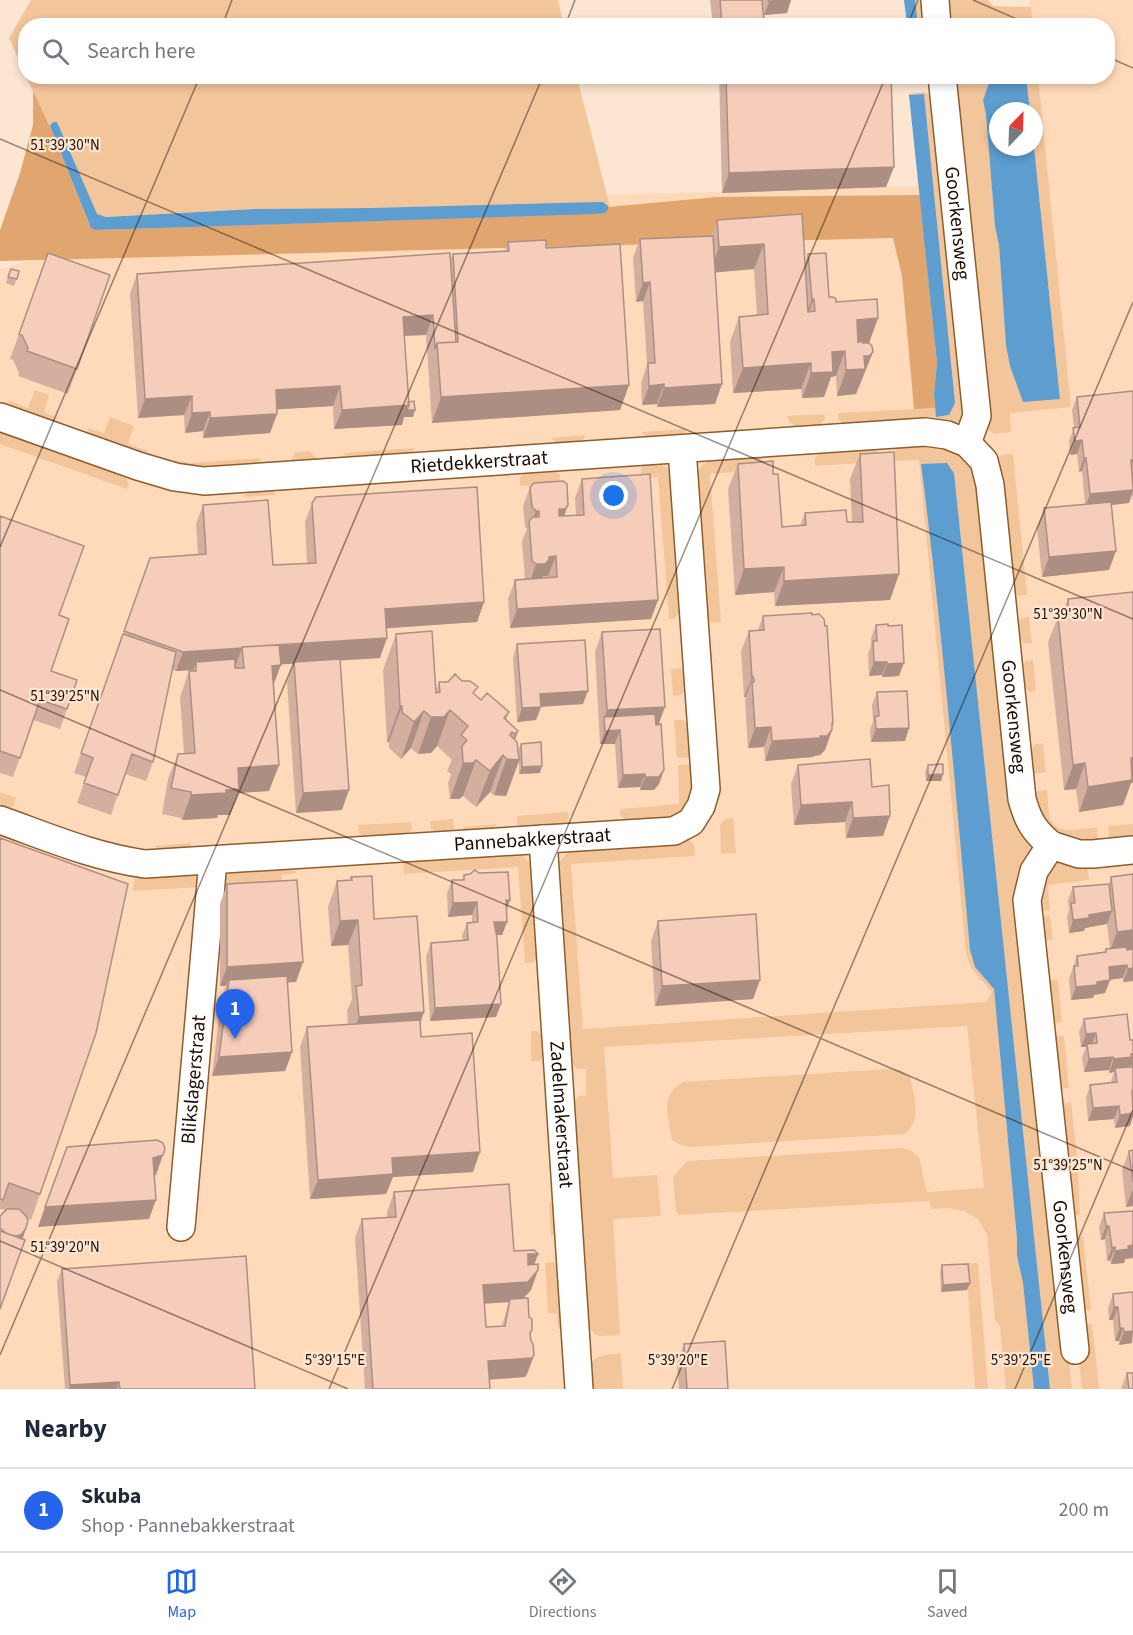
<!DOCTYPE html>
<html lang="en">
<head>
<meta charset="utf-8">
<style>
	:root { --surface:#fff; --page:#f6f6f7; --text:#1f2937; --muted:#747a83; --line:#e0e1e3; --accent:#2563eb }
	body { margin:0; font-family:"Source Sans 3",sans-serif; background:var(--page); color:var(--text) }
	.compass { position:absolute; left:989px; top:102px; width:54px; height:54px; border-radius:50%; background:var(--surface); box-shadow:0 3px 9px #0003; rotate:23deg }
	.you { position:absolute; left:614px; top:496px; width:21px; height:21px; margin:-15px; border:4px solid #fff; border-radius:50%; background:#1a73e8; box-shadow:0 0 0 9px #1a73e833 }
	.badge { display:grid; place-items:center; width:39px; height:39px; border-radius:50%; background:var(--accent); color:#fff; font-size:20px; font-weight:700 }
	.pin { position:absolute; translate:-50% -50px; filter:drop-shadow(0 2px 3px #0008) }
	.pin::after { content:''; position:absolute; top:32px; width:21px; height:18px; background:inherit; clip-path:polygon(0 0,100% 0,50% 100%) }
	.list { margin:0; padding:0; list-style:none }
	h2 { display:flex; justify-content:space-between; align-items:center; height:78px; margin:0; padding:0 24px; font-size:26px }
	h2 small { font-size:20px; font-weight:400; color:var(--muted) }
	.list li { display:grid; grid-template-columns:39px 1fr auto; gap:18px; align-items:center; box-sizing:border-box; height:84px; padding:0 24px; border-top:2px solid var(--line) }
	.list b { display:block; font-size:22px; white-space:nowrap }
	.list p { margin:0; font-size:20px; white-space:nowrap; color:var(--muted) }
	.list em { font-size:20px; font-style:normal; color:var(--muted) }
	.icon { flex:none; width:33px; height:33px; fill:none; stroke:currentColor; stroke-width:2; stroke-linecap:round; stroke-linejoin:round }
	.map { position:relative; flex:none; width:1133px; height:1389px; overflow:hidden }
	.search { position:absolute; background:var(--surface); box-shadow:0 3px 9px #0003; left:18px; right:18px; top:18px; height:66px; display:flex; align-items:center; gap:15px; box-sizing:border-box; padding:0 21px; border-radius:24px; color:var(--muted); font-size:22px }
	.sheet { height:162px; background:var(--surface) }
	nav { display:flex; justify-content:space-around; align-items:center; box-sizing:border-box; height:84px; border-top:2px solid var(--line); background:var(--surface); font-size:16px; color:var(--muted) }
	nav a { display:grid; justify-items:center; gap:3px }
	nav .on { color:var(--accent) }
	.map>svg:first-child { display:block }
</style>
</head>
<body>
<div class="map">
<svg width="1133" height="1389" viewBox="0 0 1133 1389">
	<rect width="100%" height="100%" fill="#fce6d2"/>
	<!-- built -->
	<path fill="#ffdaba" d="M1029 0H1133V1389H0V269L222 206 922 186 1066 405 1036 77 1108 76V26L1032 25Z"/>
	<!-- green -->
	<path fill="#f3c59b" d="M31 0H558L564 25 26 26 25 74 9 38Z
		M915 0H928L931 25H918Z
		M941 0H988L993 6 1031 7 1033 25 1014 24 944 25Z
		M26 77H577L610 207H608L603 202H597L370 208 255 209 106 217 97 214 50 127 52 131Z
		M949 77H991L983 100 986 115 995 225 999 245 1006 345 1010 366 1023 402 1060 398 1034 147V111H1030L1026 77H1038L1071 407 1010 413 1011 432 994 434 983 425Z
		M924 92 939 102 964 417 958 422 946 425 848 427 838 419V413L935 408 937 417 949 415 924 94 909 95V94Z
		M35 390 49 395 44 413 59 418 48 423 12 410 8 400 28 408Z
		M825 414V419L816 430 799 431 789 421 787 416Z
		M110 417 134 426 128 444 149 451 139 456 93 439 87 428 104 433Z
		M0 427 123 472 129 484 127 489 0 444Z
		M687 429 679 438 649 441 641 432Z
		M586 435 578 446 561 447 551 438Z
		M930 443 961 453 975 472 1037 850 1022 908 1072 1389H1050L954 473 947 463 921 465C942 626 955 788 970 950L975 967 994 989 1017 1238V1256L1023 1283 1034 1389H1006L1000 1327 995 1320 987 1235 978 1219 964 1211 947 1208 931 1209 930 1201 678 1215 676 1211 673 1177 687 1161 901 1148 910 1150 919 1157 927 1192 984 1188 967 1026 604 1047 613 1178 657 1175 661 1216 613 1219 620 1335 600 1336 594 1334 586 1323 571 1105 579 1096 586 1095V1069H577L569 1061 556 870C560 859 565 853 575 848L686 837 694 844 695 856 571 864 583 1029 986 1002 992 992 971 968 966 953 919 460 895 461 894 452 899 445Z
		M872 447 878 453V462L815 466V458L822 450Z
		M415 448 407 457 352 460 343 453Z
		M310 451 320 463 289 465 295 452Z
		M761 454 762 470 710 474 721 622 712 623 704 615 696 477 701 466 712 459Z
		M1013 454 1027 595 1019 596 1011 590 994 463 1001 455Z
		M261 458 254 467 179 468 175 460 191 463Z
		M644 462C656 462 663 463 671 472L683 608 674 619H669L658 477 641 479V470Z
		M551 467 560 475 559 483 520 486V478L528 469Z
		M270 487 276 495 243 497 250 489Z
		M1029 617 1032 643 1025 644 1016 636 1015 626 1021 618Z
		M1033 660 1036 691 1030 692 1021 684 1019 669 1026 661Z
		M680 668 688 675 689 687 681 695 673 696 671 669Z
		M674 720H683L691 727 693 757 677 758Z
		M1043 743 1046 772 1035 774 1029 769 1027 754 1035 744Z
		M694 764 696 789 680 817 630 824 620 815V809L679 804 678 765Z
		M1047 790C1048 799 1048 810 1050 818 1056 837 1083 828 1097 827L1098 844 1073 843 1044 824 1032 794 1038 791Z
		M0 792 16 798 14 806 4 811 0 809Z
		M568 812 569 819 562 828 525 830 517 824V816Z
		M733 818 736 853 721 854 720 825 725 819Z
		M453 819 455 835H439L431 829 430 821Z
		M411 822 412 829 406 838 368 840 359 833 358 825Z
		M497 824 491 832 464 834 463 827Z
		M1133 824V840L1109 842 1108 826Z
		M191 843V845L185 852 163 853 155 846Z
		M515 853 521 855 532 865 541 954 533 963H525L518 867 404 874 403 859Z
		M1052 860 1082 864 1087 868 1089 880 1048 885 1050 910 1034 912 1033 899Z
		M289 866 297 873 281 875 282 882 219 886V883L234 869Z
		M191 872 202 884V887L132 891 135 879 148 874Z
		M1050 915 1053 940H1046L1036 933 1035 917Z
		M1058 980 1062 1022 1055 1023 1045 1016 1042 981Z
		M531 1031H537L547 1039 548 1052 540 1061H531Z
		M1056 1036H1064L1069 1088 1061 1089 1052 1081 1048 1046Z
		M888 1069 901 1070 910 1077C914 1097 923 1118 905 1134L689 1147 681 1145 672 1140C669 1116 658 1096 683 1082Z
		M1071 1102 1077 1156 1068 1157 1059 1149 1061 1104Z
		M1078 1170 1080 1215H1072L1069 1171Z
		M549 1201 558 1209 560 1227 551 1236Z
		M1083 1237 1091 1310H1084L1076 1239Z
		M554 1262 562 1270 566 1322 560 1329H558L557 1313H548L545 1263Z
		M966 1263H978L988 1389H975Z
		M1085 1324H1092L1099 1389H1082L1078 1350Z
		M621 1353 623 1389H590C588 1358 590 1356 621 1353Z"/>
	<!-- forest -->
	<path fill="#e1a66f" d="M33 91 52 131 91 228 100 230 604 213 608 210V207L717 197 920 195 937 363 934 394 935 408 914 409 902 276 893 238 0 261V230L20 173 33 125Z"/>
	<!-- water -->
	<path fill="#5d9dcf" d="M904 0H915L918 25H907Z
		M991 77H1026L1030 111H998V147H1034L1060 399 1023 402 1010 366 1006 345 999 245 995 226 986 115 983 100Z
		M924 94 955 403 949 415 936 417 934 394 937 363 909 95Z
		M53 122H57L97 214 106 217 255 209 370 208 597 202H603L608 206V210L605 213 596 214 96 230 91 228 50 126Z
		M947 463 954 473 1050 1389H1034L1023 1283 1017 1256V1238L994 989 975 967 970 950C955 788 942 626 921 464Z"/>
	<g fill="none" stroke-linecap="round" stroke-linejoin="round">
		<defs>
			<g id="minor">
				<path d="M935 0 937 26"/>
				<path id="s1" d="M942 76 977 416 967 443"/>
				<path id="s2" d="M0 417 138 466 175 477 204 481 925 432 947 435 967 443 984 461 990 485 1022 799C1028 821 1034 831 1051 845L1034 871 1027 900 1075 1350"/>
				<path id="s3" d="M0 820C48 837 94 857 145 864L674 831 691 822 701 806 706 789 682 449"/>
				<path id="s4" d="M543 839 579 1389"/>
				<path d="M1051 845 1079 854H1093L1133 850"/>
				<path id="s5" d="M181 1227 213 860"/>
			</g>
		</defs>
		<!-- minor casing -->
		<use href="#minor" stroke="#8d5d2d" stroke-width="30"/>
		<!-- minor -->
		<use href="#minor" stroke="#fff" stroke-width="27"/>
	</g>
	<!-- wall -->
	<path fill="#d4afa0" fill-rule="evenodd" d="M710 0H762V26H713Z
		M763 0H791L787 13 764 15Z
		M719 76H891L894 167 886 187 722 193Z
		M717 220 805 263 808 254 829 297 836 302 878 318 869 343 873 352 856 394 837 396 836 376 831 377 824 397 802 398 801 389 733 393 730 342 739 317 757 315 754 269 715 272V404L657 407V404L642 405 641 383 647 365 643 301 636 302 633 258 640 239 711 236Z
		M508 242 546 248 629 385 620 410 432 423 426 335 404 336 408 402 413 417H404L402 425 334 429 333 406 277 409V414L270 433 203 438V431L185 433 184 415 138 418 130 294 137 274 450 260 453 254 505 251Z
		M48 253 110 275 68 394 18 376 19 373 13 360 10 359Z
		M11 269 19 271 14 286 6 283Z
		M1133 391V502L1132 495 1129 503 1112 505 1109 570 1042 577 1037 528 1044 508 1085 504 1082 471 1079 472 1077 454 1070 455 1069 441 1074 428 1072 410 1077 397Z
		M860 454 899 574 890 600 775 606 774 592 735 595 728 489 738 464 773 474 782 527 800 526 805 513 847 522H852L850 479Z
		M582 479 651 619 510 628 508 599 515 580 525 579 522 541 527 529 525 527 523 506 530 487 564 516 576 515 575 498Z
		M312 503 484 602 477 622 386 628 380 658 340 660 342 810 296 813 287 682 294 663 280 664 274 684 279 765 269 791 238 793 230 815H218L217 818 182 820 181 818 162 814 168 779 178 754 184 753 180 697 189 671H193V670L176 671 172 670 153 762 146 781 125 774 111 815 77 803 86 777 74 773 150 558 198 555 196 524 203 505 273 565 307 563 305 522Z
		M0 516 59 615 51 671 77 680 60 729 33 720 13 777 0 773Z
		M1068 599 1131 783 1123 805 1079 812 1076 789 1064 790 1048 642 1058 617 1061 616Z
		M763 616 833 723 832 727V730L825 750 820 755 814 756 813 757 765 761 764 747 748 748 745 701 746 697H744L741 651 749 631 758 630Z
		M876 625 899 676 882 677V675L869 676 868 654 871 646V638Z
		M602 632 659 724V784L654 790H640V787L618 788 615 744H600L595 652Z
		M396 634 436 692 439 682 475 695 481 700 509 712 506 720 518 731 515 740 518 750 521 744 540 773 519 774V762L506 796 494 795 490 792 476 807 463 796 459 799H450L448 783 451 774 447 771 452 760 437 746 431 753 418 754 411 748 401 759 389 748V742H387L383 670Z
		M517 644 583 704 541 707 536 720 517 722 513 658Z
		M877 692 909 728 905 741 871 742 870 730 873 721 872 705Z
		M798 765 872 787 883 836 846 838 845 822 794 825 791 784Z
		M928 765 943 774 941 781H926L925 772Z
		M0 838 40 1194 31 1220 27 1218 26 1228 0 1309V1216L5 1210 0 1209Z
		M464 875 510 900 507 910V922L502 935H496V1017L430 1021 426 956 431 943 463 940 462 936 467 923H472V915L448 917 447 893 452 880H462Z
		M351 877 424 1012 420 1024 421 1037 473 1172 393 1177 386 1194 310 1199 300 1047 307 1027 348 1025 347 1011 352 999 348 945 331 946 328 907 337 881 350 880Z
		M1111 877 1133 949H1127V950L1133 949V981L1123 982V978L1110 980 1105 993 1094 995 1093 998 1071 1000 1069 979 1077 956 1104 952 1106 949H1110L1107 924 1085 928 1084 931 1069 933 1067 917 1069 909 1068 900 1073 887 1109 884Z
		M227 884 303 962 296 982H287L292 1052 285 1071 212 1076 221 1000 226 986H220V904Z
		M658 921 760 980 753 999 655 1006 651 941Z
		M1127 1014 1130 1126 1115 1128 1114 1119 1088 1121 1086 1098 1090 1085 1111 1082 1114 1072 1109 1073V1070L1084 1072 1082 1057 1086 1047H1081L1079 1032 1084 1019Z
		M1133 1150V1206L1126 1207 1122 1170 1129 1151Z
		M394 1192 514 1251 538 1254 534 1265 538 1270 531 1290 524 1298 532 1330 530 1336 531 1341 534 1355 527 1374 525 1377 489 1380 490 1389H365L355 1238 362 1219 387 1217V1212ZM509 1302 502 1326 486 1327 484 1304Z
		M1133 1211V1258L1125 1259 1124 1263 1111 1264 1110 1260 1107 1261 1105 1239 1101 1240 1099 1227 1104 1213Z
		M942 1265 970 1283 967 1290 941 1292 940 1272Z
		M62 1269 255 1389H65L57 1282Z
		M1113 1294 1132 1343 1119 1345V1341H1115L1113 1320H1109L1108 1308Z
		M684 1344 728 1389H679L677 1363Z
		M1127 1373 1133 1389H1121Z"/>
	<!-- shaded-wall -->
	<path fill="#ac8f82" d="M786 0H791L787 13 764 15 769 2Z
		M764 21 762 26H722V25Z
		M894 167 886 187 722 193 729 173Z
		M764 244 754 269 710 273 719 247Z
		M650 282 643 301 636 302 643 283Z
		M812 299H814L804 325H802Z
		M433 315 426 335 396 336 403 317Z
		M878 318 869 343 847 345 857 320Z
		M845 351 836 376 831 377 824 397 802 398 811 373 832 352Z
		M873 352 856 394 837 396 846 370 864 356Z
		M811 363 801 389 733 393 743 368Z
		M664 384 657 404 642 405 649 386Z
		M722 384 715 404 657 407 664 388Z
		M629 385 620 410 432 423 441 397Z
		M340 386 333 406 269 410 276 390Z
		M192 396 184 415 138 418 145 399Z
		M409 405 415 410 413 417H404L402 425 334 429 342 410Z
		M210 412 203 431 185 433 192 413Z
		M277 414 270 433 203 438 210 418Z
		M1082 440 1077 454 1070 455 1075 441Z
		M1084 458H1086L1082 471 1079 472Z
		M1131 460H1133L1132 473Z
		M1133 490 1129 503 1085 508 1090 494Z
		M568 505 561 525 559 509Z
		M536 511H539L532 530 530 527Z
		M1116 551 1109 570 1042 577 1049 557Z
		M556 556 548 576H543L542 579 529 584 536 564 549 557Z
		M784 567 774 592 735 595 744 569Z
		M899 574 890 600 775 606 784 581Z
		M658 600 651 619 510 628 517 609Z
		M484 602 477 622 377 629 385 609Z
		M387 638 380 658 244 667 242 648Z
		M242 648 235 667 196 662 193 670 176 671 183 652Z
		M874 662H887L882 675 869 676Z
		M904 663 899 676 882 677 887 664Z
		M281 665 271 691 272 666Z
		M753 677 746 697H744L752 678Z
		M588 691 583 704 535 707 540 694Z
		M400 706H402L389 742H387Z
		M541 707 536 720 517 722 522 708Z
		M665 707 658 726 604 718 607 710Z
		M450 710 437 746 431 753 418 754 431 717Z
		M424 711 411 748 401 759 414 722Z
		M833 723 830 733 832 730 825 750 820 755 814 756 813 757 765 761 772 741Z
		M771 727 764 747 748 748 755 728Z
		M909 728 905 741 871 742 876 729Z
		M620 730 615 744H600L605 731Z
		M518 731 508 759 519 760 506 796 494 795 515 734Z
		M512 732 490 792 476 807 490 771 510 735Z
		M1131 758H1133V783H1131L1123 805 1079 812 1088 787Z
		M476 760 463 796 459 799H450L463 763Z
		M1085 763 1076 789 1064 790 1073 765Z
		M279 765 269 791 238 793 230 815H218L217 818 182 820 191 795 238 768Z
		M542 766 540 773 519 774 522 767Z
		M664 770 659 784 654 790H640L645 777Z
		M645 774 640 787 618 788 623 775Z
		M943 774 941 781H926L928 775Z
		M349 790 342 810 296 813 303 793Z
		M852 802 845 822 794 825 801 805Z
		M890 816 883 836 846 838 853 818Z
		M506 900H510L505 913Z
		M477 902 472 915 448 917 453 903Z
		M1112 911 1107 924 1085 928 1084 931 1069 933 1073 920 1089 915Z
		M358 920 348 945 331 946 340 921Z
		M494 922H507L502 935H489Z
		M1133 930V949L1110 951 1117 932Z
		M303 962 296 982 228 986 229 980 226 986H220L227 967Z
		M1127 965 1123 978 1104 980 1109 967Z
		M1133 968V981L1123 982 1128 969Z
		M760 980 753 999 655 1006 662 986Z
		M1110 980 1105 993 1094 995 1093 998 1071 1000 1076 987 1097 982Z
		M501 1004 496 1017 430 1021 435 1008Z
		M424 1012 415 1038 349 1042 359 1017Z
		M1096 1033 1091 1046 1087 1044 1086 1047H1081L1086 1034Z
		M292 1052 285 1071 212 1076 219 1057Z
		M1133 1054V1066L1115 1068 1114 1072 1109 1073 1114 1059Z
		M1113 1057 1109 1070 1084 1072 1089 1059Z
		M1119 1106 1114 1119 1088 1121 1093 1108Z
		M1133 1113V1117L1130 1126 1115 1128 1120 1115Z
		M480 1152 473 1172 393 1177 386 1194 310 1199 318 1180 392 1158Z
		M163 1155 156 1175 146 1178 153 1158Z
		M1133 1189V1206L1126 1207Z
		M156 1200 149 1219 38 1227 45 1207Z
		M1106 1226H1109L1105 1239 1101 1240Z
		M26 1228 22 1241 7 1235Z
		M1133 1245V1258L1125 1259 1124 1263 1111 1264 1115 1251 1128 1246Z
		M1115 1247 1110 1260 1107 1261 1112 1248Z
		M528 1254H538L531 1273 523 1274Z
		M538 1270 531 1290 521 1301 510 1299 509 1302 476 1304 483 1285Z
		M970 1283 967 1290 941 1292 943 1285Z
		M1114 1307H1118L1113 1320H1109Z
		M1120 1328H1123L1119 1341H1115Z
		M1133 1331 1132 1343 1119 1345 1124 1332Z
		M534 1355 527 1374 525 1377 481 1380 488 1361Z
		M119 1382 117 1389H69L70 1385Z"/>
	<!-- building -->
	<path fill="#f6ccba" stroke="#ac8f82" stroke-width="1.5" d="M720 0H762L764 21 722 25Z
		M769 0H786L769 2Z
		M726 76H891L894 167 729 173Z
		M802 214 808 312 815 311 814 299H812L808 254 826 253 829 297H833L836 299V302L877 299 878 318 857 320 858 342 864 341 863 343H869L872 346 873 352 869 356H864L865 369 846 370 845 351 832 352 833 372 811 373V363L743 368 739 317 768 314 764 244 719 247 717 220Z
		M713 236 722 384 664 388V384L649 386 648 363H655L650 282 643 283 640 239Z
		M546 240V248L620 244 629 385 441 397 437 343 458 342 453 254 509 251 508 242Z
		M48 253 110 275 77 369 27 351 28 348 22 335 19 334Z
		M450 253 456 342 437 343 435 349 433 315 403 317 409 405 342 410 340 386 276 390 277 414 210 418V412L192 413V396L145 399 137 274Z
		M11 269 19 271 17 279 8 277Z
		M1133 391V460H1131L1133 490 1090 494 1086 458H1084L1082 440 1075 441 1073 428 1080 427 1077 397Z
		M414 401 415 410H407L409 405 408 402Z
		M894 452 899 574 784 581V567L744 569 738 464 773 461V474H778L782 527 806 525 805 513 846 510 847 522H863L860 454Z
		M650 474 658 600 517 609 515 580 557 577 556 556 549 557V560L545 564H536L532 561 529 521 533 517H539V511H536L532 507 530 487 534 483 563 481 567 484 568 505 565 509H559V516L584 515 582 479Z
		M477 487 484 602 385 609 387 638 242 647V648L183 652 124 631 150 558 206 554 203 505 268 500 273 565 316 563 312 503 316 497Z
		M1111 502 1116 551 1049 557 1044 508Z
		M0 516 84 546 59 615 69 619 51 671 77 680 67 709 40 700 20 758 0 751Z
		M1133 592V758H1131L1132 780 1088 787 1085 763 1073 765 1058 617 1069 615 1068 599Z
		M812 613V615L819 614 824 619 825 626H827L833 723H832V730L827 736H820V738L772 741 771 727 755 728 752 682H754V680L753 677 752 678 749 631 764 630 763 616Z
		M888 624V626L902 625 904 663 887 664V662H874L873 641H877L876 625Z
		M660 629 665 707 607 710 602 632Z
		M432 631 436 693 440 692 439 682H448L455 674 462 681H470L478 687 473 693 481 700 487 693 509 712 504 718 518 731 515 734 512 732 510 735 517 742 519 760 507 759 503 755 490 771 476 760 473 763H463L462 746 467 740 461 735 468 726 450 710 444 717H431L424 711 414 722 402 712V706H400L396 634Z
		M123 634 176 652 153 762 132 754 118 795 84 783 93 758 81 753Z
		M585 640 588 691 540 694 541 707 522 708 517 644Z
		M279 645 281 665 272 666 279 765 238 768 239 789 226 790V793L191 795V792L171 788 178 754 195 753 189 671H196V662L235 659V668H244L242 647Z
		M340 659 349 790 303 793 294 662Z
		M907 691 909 728 876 729 875 716H879L877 692Z
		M655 714 656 725 661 724 664 770 659 777H645V774L623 775 620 730 605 731 604 717Z
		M541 742 542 766 522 767 521 744Z
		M870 759 872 787 889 785 890 816 853 818 852 802 801 805 798 765Z
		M943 764V774L928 775V765Z
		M0 838 128 884 96 1033 40 1194 9 1183 3 1200 0 1199Z
		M475 870 479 873 508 872 510 900H506L507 922H494L497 938 501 1004 435 1008 431 943 468 940 467 923 478 922 477 902 453 903 452 880H464V875L470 874Z
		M1133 874V930L1117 932 1111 877Z
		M372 876 374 919 417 916 424 1012 359 1017 356 986 362 985 358 920 340 921 337 881 352 880 351 877Z
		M297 880 303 962 227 967V884Z
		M1109 884 1112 911 1089 915V918L1073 920 1071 903H1075L1073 887Z
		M756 914 760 980 662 986 658 921Z
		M1126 947 1127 950 1133 949V968L1128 969 1127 965 1109 967 1110 980 1097 982V985L1076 987 1074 966H1078L1077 956 1106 952V949Z
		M287 976 292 1052 219 1057 229 980Z
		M1127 1014 1130 1040H1133V1054H1131L1132 1057 1114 1059 1113 1057 1089 1059 1087 1044 1097 1043 1096 1033 1086 1034 1084 1019Z
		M420 1020 421 1037 472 1033 480 1152 392 1158 393 1174 318 1180 307 1027Z
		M1133 1067V1091H1132L1133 1113 1120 1115 1119 1106 1093 1108 1090 1085 1117 1082 1115 1068Z
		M157 1140 163 1143 165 1149 163 1155 153 1158 156 1200 45 1207 67 1147Z
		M1133 1150V1182L1129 1151Z
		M509 1184 514 1251 534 1250 538 1254H528V1265L538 1264V1270L528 1282 483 1285 486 1327 505 1326 510 1299 528 1298 529 1317 532 1319V1330L530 1333 531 1341 533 1344 534 1355 532 1358 488 1361 490 1389H373L362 1219 396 1217 394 1192Z
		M7 1209H19L26 1216 28 1220 26 1228 22 1234 17 1236 11 1235 6 1233 0 1228V1216Z
		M1133 1211V1245L1128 1246 1129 1249 1115 1251V1247L1112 1248 1109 1226H1106L1104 1213Z
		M0 1231 25 1240 0 1309Z
		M246 1256 255 1389H120L119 1382 70 1385 62 1269Z
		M968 1264 970 1283 943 1285 942 1265Z
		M1133 1292V1331L1124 1332 1123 1328H1120L1118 1307H1114L1113 1294Z
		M725 1341 728 1389H687L684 1344Z
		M1127 1373H1133V1389H1129Z"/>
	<!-- ticks -->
	<path fill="none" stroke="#1e0c00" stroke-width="1.5" stroke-opacity="0.45" d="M973 0 1033 26M222 26 232 0M565 26 575 0M907 26 918 0M1108 57 1133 68M0 139 1133 619M0 547 200 76M0 690 1133 1171M0 1241 348 1389M0 1355 543 76M329 1389 886 76M672 1389 1133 302M1015 1389 1133 1110"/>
	<g text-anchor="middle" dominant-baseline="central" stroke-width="4.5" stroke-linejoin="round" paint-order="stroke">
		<!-- street labels -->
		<g font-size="20" fill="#1e0c00" stroke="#fce6d2">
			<text stroke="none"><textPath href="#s1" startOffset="148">Goorkensweg</textPath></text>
			<text stroke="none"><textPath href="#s2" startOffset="490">Rietdekkerstraat</textPath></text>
			<text stroke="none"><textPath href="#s2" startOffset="1263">Goorkensweg</textPath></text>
			<text stroke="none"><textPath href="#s3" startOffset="540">Pannebakkerstraat</textPath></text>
			<text stroke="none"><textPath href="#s5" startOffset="148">Blikslagerstraat</textPath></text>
			<text stroke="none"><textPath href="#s4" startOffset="276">Zadelmakerstraat</textPath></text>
			<text stroke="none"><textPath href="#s2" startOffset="1821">Goorkensweg</textPath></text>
		</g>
	</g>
	<g font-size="15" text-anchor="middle" fill="#1e0c00" stroke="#fce6d2" stroke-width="4.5" stroke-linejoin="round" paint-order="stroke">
		<text x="65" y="150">51°39'30"N</text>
		<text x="1068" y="619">51°39'30"N</text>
		<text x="65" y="701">51°39'25"N</text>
		<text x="1068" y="1170">51°39'25"N</text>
		<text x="65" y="1252">51°39'20"N</text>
		<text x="335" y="1365">5°39'15"E</text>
		<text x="678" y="1365">5°39'20"E</text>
		<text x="1021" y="1365">5°39'25"E</text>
	</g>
</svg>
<svg class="compass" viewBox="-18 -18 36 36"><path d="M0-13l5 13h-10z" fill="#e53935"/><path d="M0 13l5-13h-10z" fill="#747a83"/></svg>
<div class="you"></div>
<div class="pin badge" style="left:235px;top:1039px">1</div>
<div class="search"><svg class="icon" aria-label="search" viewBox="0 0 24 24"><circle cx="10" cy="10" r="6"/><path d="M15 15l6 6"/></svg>Search here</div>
</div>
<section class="sheet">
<h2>Nearby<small></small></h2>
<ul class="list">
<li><span class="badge">1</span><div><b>Skuba</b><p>Shop · Pannebakkerstraat</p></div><em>200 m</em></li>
</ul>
</section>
<nav>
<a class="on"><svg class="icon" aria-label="map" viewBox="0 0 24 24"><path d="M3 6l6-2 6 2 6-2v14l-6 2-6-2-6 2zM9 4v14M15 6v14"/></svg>Map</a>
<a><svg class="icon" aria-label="directions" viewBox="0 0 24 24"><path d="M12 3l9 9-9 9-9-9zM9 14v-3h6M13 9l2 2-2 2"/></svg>Directions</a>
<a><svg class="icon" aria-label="saved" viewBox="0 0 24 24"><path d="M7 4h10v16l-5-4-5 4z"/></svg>Saved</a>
</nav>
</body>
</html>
